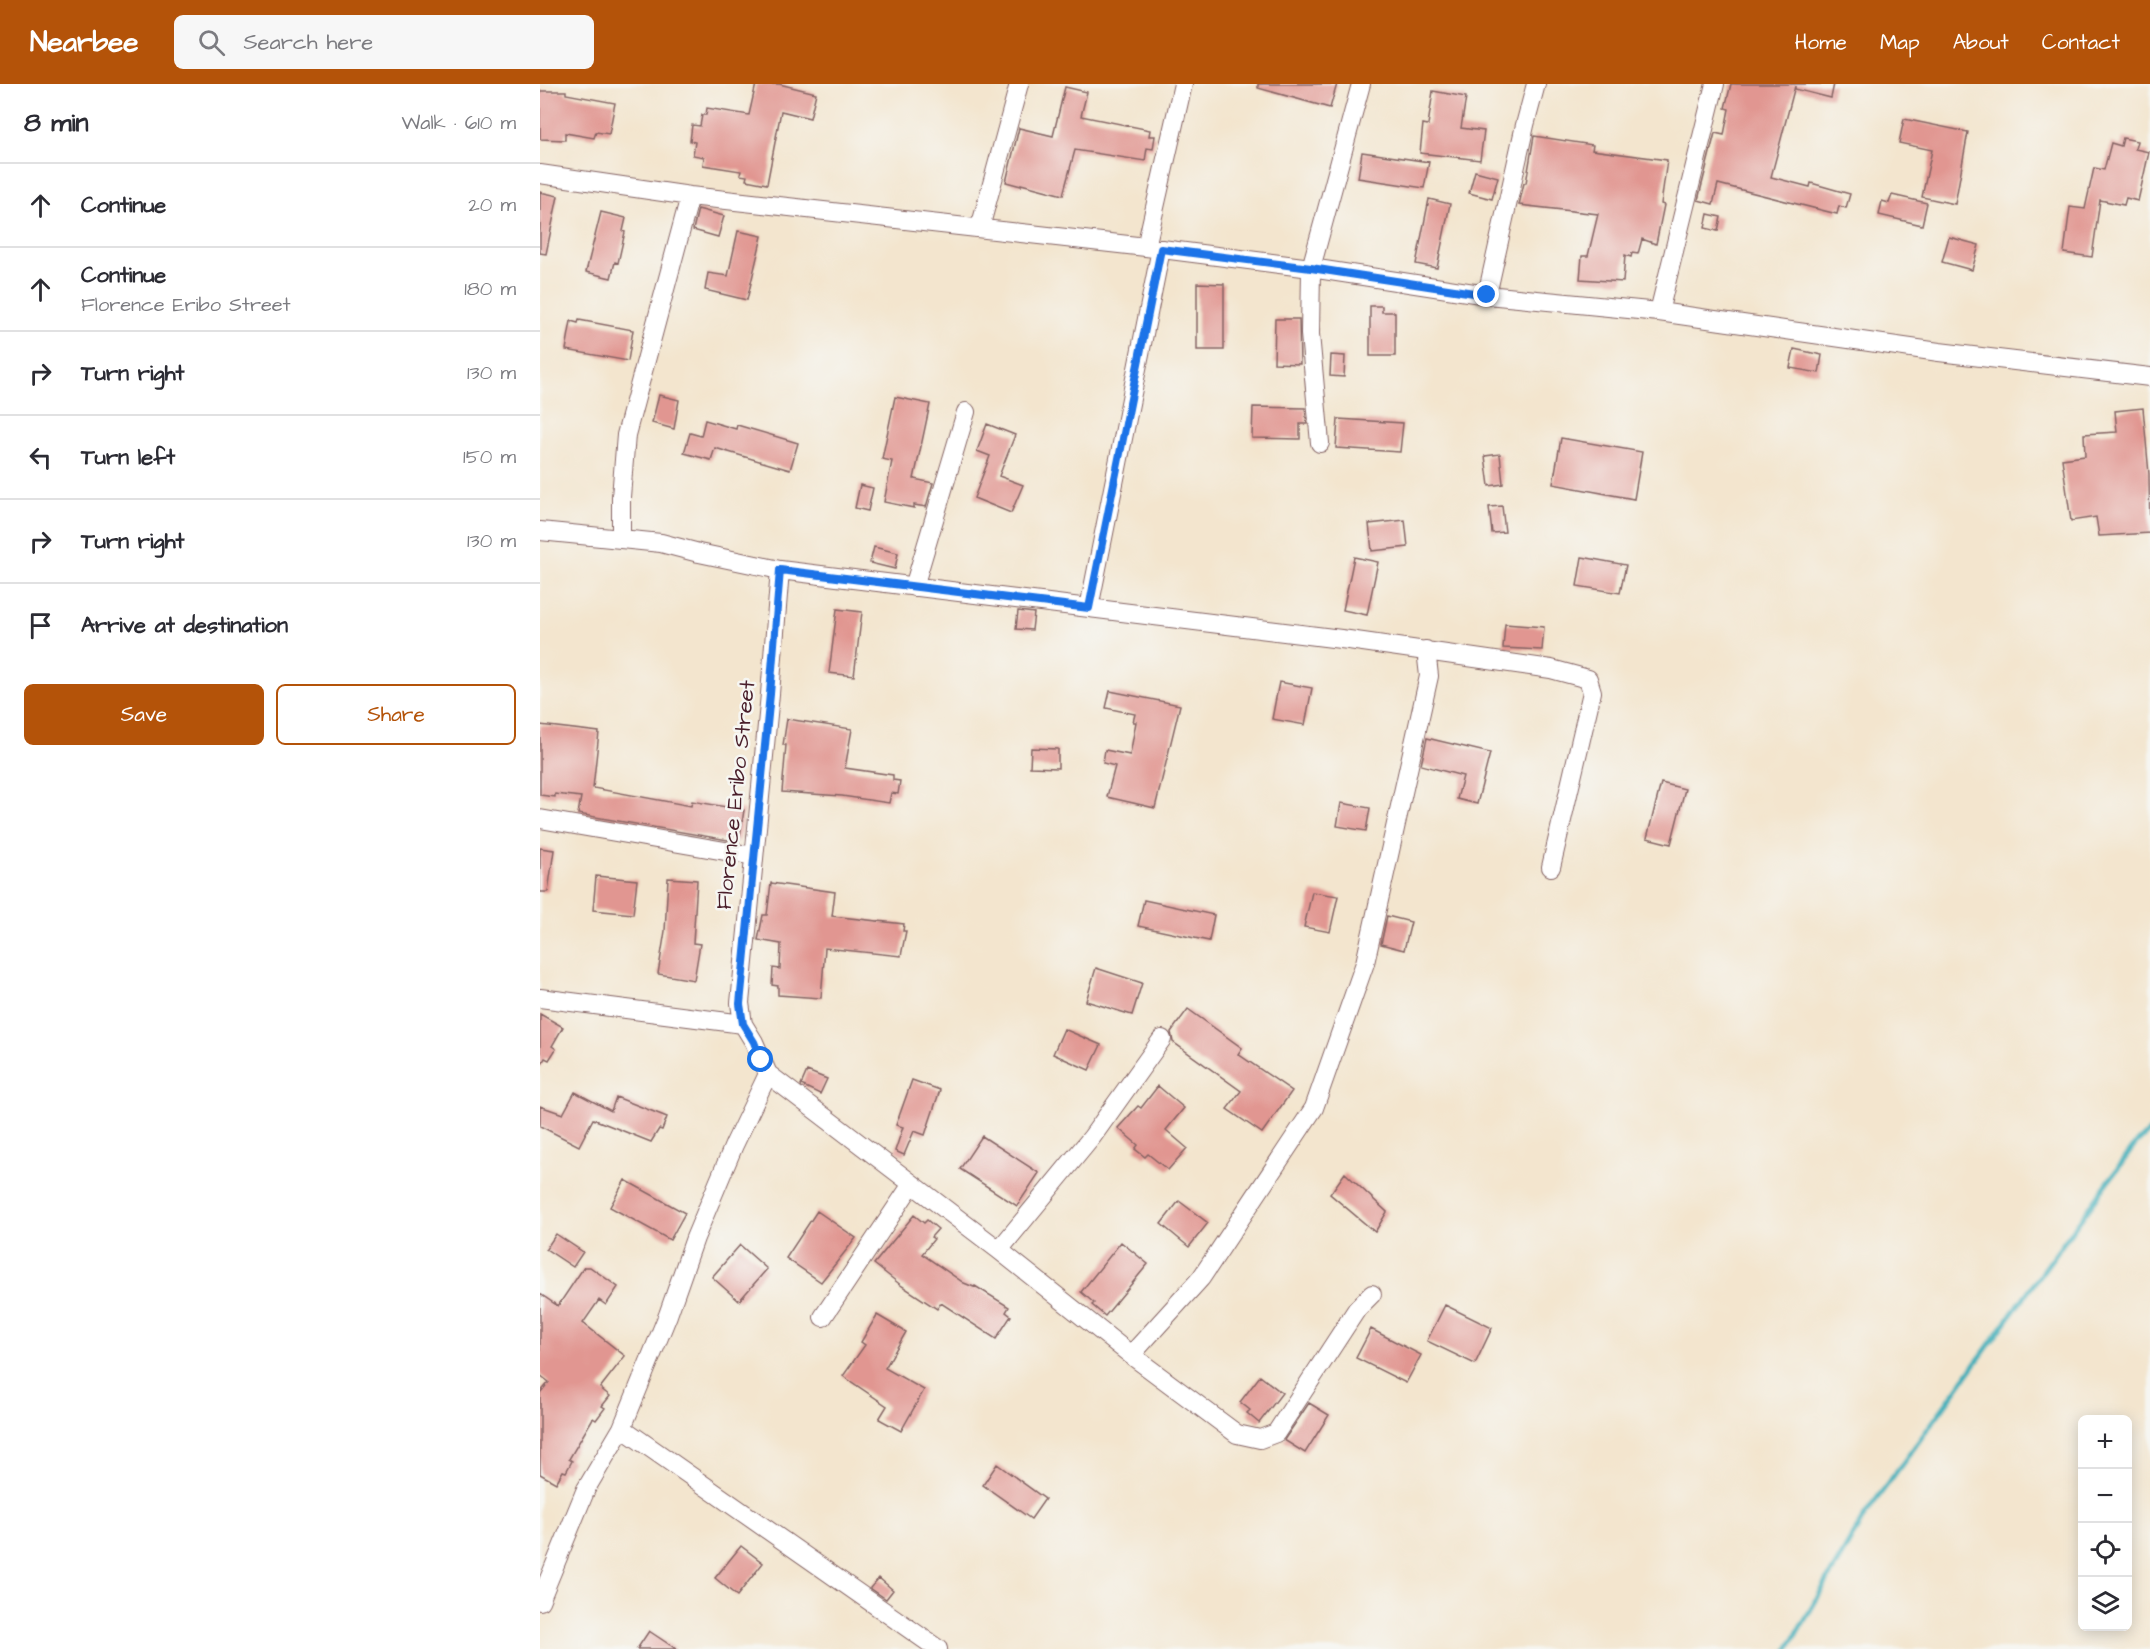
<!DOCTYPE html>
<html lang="en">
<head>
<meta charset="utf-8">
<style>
	:root { --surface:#fff; --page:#f7f7f7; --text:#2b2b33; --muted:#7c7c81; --line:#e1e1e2; --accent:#b45309 }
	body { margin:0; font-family:"Architects Daughter",sans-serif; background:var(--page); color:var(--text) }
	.controls { position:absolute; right:18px; bottom:18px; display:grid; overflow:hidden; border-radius:9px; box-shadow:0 3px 15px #0003 }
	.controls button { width:54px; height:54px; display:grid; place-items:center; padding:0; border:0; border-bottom:2px solid var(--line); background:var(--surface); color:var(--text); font:30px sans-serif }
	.stop { position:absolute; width:18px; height:18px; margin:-14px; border:4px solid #1a73e8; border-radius:50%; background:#fff }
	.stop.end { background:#1a73e8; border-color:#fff; box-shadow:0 2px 6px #0008 }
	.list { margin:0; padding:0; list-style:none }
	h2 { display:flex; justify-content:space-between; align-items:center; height:78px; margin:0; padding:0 24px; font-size:26px }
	h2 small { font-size:20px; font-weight:400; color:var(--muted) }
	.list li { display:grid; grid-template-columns:39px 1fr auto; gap:18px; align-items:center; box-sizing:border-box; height:84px; padding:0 24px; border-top:2px solid var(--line) }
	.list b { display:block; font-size:22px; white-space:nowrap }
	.list p { margin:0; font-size:20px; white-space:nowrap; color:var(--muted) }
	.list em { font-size:20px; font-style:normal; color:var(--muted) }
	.actions { display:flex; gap:12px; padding:18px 24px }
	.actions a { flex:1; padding:14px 0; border:2px solid var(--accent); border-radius:9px; text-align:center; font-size:21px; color:var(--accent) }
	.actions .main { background:var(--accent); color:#fff }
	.icon { flex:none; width:33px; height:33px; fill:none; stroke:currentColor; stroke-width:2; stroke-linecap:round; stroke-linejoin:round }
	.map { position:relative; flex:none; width:1610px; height:1565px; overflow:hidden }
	header { display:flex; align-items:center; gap:36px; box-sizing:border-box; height:84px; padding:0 30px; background:var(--accent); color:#fff }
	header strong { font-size:28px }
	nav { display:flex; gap:33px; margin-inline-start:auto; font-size:21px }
	.search { width:420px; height:54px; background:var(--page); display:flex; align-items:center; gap:15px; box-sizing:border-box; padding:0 21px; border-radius:9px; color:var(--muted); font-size:22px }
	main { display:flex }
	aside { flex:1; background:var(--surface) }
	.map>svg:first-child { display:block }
</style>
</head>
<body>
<header>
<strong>Nearbee</strong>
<div class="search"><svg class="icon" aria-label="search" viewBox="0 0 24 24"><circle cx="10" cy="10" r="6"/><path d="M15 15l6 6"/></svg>Search here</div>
<nav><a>Home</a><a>Map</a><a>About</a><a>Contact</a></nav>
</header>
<main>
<aside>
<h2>8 min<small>Walk · 610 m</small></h2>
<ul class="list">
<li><svg class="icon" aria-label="ahead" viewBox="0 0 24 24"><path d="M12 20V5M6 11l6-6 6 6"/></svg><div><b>Continue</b></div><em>20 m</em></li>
<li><svg class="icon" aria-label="ahead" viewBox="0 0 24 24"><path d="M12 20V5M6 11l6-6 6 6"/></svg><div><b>Continue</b><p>Florence Eribo Street</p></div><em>180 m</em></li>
<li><svg class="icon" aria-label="right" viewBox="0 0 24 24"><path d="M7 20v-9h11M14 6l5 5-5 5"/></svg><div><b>Turn right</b></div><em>130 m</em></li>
<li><svg class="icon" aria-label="left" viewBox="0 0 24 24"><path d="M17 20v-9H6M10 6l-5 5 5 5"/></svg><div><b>Turn left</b></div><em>150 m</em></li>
<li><svg class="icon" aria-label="right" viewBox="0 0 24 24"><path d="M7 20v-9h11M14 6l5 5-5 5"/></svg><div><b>Turn right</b></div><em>130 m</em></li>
<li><svg class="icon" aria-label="arrive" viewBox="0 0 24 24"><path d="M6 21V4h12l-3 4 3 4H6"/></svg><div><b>Arrive at destination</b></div></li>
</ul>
<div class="actions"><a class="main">Save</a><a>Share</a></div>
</aside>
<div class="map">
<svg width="1610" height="1565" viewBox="0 0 1610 1565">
	<rect width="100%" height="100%" fill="#f6f6f2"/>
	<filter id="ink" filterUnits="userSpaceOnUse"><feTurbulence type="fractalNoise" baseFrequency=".0167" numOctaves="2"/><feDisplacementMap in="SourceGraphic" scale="12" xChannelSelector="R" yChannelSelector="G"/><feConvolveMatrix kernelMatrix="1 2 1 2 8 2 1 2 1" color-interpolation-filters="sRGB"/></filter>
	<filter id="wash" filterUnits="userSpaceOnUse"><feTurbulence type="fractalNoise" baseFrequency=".008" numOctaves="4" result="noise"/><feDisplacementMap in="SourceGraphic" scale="24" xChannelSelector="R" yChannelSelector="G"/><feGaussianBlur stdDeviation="1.35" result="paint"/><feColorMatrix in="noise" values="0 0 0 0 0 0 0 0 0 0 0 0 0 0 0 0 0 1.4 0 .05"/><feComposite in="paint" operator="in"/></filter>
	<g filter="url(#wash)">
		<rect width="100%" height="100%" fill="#f3e5ce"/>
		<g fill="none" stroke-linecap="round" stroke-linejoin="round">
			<!-- stream -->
			<path stroke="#3eaeb9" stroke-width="5" d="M1248 1565 1325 1431 1595 1061 1610 1047"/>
		</g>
		<g id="blocks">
			<!-- building -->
			<path fill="#e19691" d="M216 0H239L276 9 270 34 241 27 227 100 206 96 207 92 200 91 201 87 163 81 164 73 153 71 155 58 150 57 152 41 160 42 162 31H166L167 24 209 31Z
				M718 0H797L790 24 718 4Z
				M1191 0H1294L1291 14 1255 5V2L1231 93 1270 103 1271 99 1310 110 1306 124 1299 122 1297 130 1178 100 1173 120 1158 116 1175 49 1184 51 1189 25 1185 24Z
				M525 3 547 8 541 32 610 46 609 52H615L613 65 607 64 605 77 535 66 523 111 481 100V102L466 98 479 44 513 52Z
				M0 7H26V10L75 19 69 50 56 48 54 54 25 49V56L0 55Z
				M893 7 926 13 921 44 944 47 940 76 880 69 883 40 888 41Z
				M1364 35 1428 48 1415 120 1382 113 1392 66 1359 59Z
				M994 52 1053 61 1052 66 1127 76 1121 120 1124 121 1116 160 1102 155 1098 170 1092 169 1091 173 1085 171 1083 198 1040 195 1042 172H1048L1058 130 979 121 984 99H986Z
				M1583 54 1597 57 1595 65 1609 68 1598 117 1586 114 1584 121 1560 116 1552 173 1524 169 1530 123 1545 125 1554 84 1564 86 1571 59 1581 62Z
				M822 68 889 78 884 104 818 94Z
				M935 87 958 93 952 115 929 109Z
				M0 108 18 112 6 170 0 169Z
				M1352 111 1387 119 1382 141 1339 131 1342 117 1349 119Z
				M889 115 910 120 897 184 876 180Z
				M158 125 184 132 178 153 153 146Z
				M61 128 86 134 83 147 85 148 78 179 75 178 71 194 46 188Z
				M1168 130 1181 133 1178 147 1165 144Z
				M198 147 222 152 207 216 165 206 168 189 188 192Z
				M1409 153 1439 161 1432 186 1402 178Z
				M657 199 684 200V266H657Z
				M830 222H842V228H855V272H830Z
				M735 235H759L760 280 734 279Z
				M39 236 93 246 88 277 26 266 31 237 38 239Z
				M1254 265 1282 271 1279 289 1250 284Z
				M791 271 805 272 804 293 790 292Z
				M119 311 139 316 134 345 112 339Z
				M355 313 390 320 374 395 393 399 386 423 374 421V424L344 418 352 377 342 375Z
				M713 323 765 324 767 340H760V355L712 354Z
				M1603 324 1609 390 1610 449 1559 452 1556 433 1531 437 1522 375 1545 372 1544 350 1577 348 1575 327Z
				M798 335 863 339 860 368 796 364Z
				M165 336 196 345 197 341 258 359 250 386 175 364 171 376 144 369 150 349 161 352Z
				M447 340 475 351 459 392 483 401 471 429 434 414 450 372 437 367Z
				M1021 354 1102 368 1094 415 1013 400Z
				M960 370 963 400 949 402 945 372Z
				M320 401 333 404 328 427 315 424Z
				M962 422 965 448 952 449 949 423Z
				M865 436 868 463 832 467 829 440Z
				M334 463 358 469 355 485 330 479Z
				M814 473 838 478 827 531 803 526Z
				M1042 473 1086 481 1080 509 1037 502Z
				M297 525 322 528 314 592 289 589Z
				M478 527 494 529 492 546 476 545Z
				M965 540 1004 543 1002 566 963 564Z
				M739 598 772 604 765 641 732 635Z
				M570 607 640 621 615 724 567 713 575 682 563 679 565 666 590 671 596 638H593L595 630 566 624Z
				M247 635 312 645 305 684 353 691V696L360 697 358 710 351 709 349 719 302 712 242 708 246 661H243Z
				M0 641 59 648 53 704 151 722 152 717 204 726 199 758 38 730 41 713 15 710V713L0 711Z
				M887 654 950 669 937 720 917 715 923 692 881 681Z
				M491 664 518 665V684L490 683Z
				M1121 699 1145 705 1131 760 1107 754Z
				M801 719 830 724 826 747 797 742Z
				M0 764 14 766 8 808H0Z
				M56 792 97 796 93 830 53 826Z
				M128 794 157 796 153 859 160 860 154 896 118 890 125 847Z
				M231 799 295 808 292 832 364 840 363 847H366L361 872 285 864 281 914 238 911V902L232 901 233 884 240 885 241 860 218 856 223 831H227Z
				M772 808 798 812 790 848 764 843Z
				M604 816 674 831 669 857 598 842Z
				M847 832 871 838 864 866 841 860Z
				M556 884 602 899 592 931 546 917Z
				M648 925 702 964 698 970 752 1007 722 1049 687 1025 701 1007 633 958 631 948Z
				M0 930 23 943 12 962 16 965 9 976 5 974 0 983Z
				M524 945 561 961 549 986 513 970Z
				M267 987 287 995 280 1010 261 1001Z
				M372 996 400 1006 385 1051 374 1047 364 1071 355 1067 363 1043 356 1041Z
				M618 1002 644 1024 626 1046 647 1064 628 1086 608 1070 605 1073 595 1065 598 1061 578 1044 598 1022 601 1024Z
				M35 1008 71 1027 76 1013 127 1033 122 1046 119 1045 111 1058 53 1035 39 1062 0 1042V1022L23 1030Z
				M442 1052 499 1089 477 1122 420 1085Z
				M805 1089 847 1128 835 1148 790 1110Z
				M85 1096 145 1129 130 1156 70 1123Z
				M639 1117 668 1139 649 1163 621 1140Z
				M277 1127 316 1154 281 1198 246 1174Z
				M374 1131 384 1139 387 1136 398 1145 391 1153 394 1155 382 1170 424 1199 434 1203 435 1202 469 1223 466 1228 471 1232 456 1255 401 1219 397 1225 362 1202 334 1180Z
				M16 1150 43 1168 33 1183 6 1165Z
				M581 1158 608 1180 565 1232 552 1221 554 1219 541 1208Z
				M200 1161 227 1185 199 1217 172 1193Z
				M44 1183H50L78 1203 66 1221 59 1216 43 1239 85 1272 60 1304 70 1312 62 1322 65 1324 56 1336 53 1334 29 1375 32 1377 26 1388 23 1387 16 1399 0 1390V1309L9 1298 0 1291V1210L18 1222Z
				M905 1221 952 1244 935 1280 887 1257Z
				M337 1231 366 1248 345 1284 384 1306 361 1347 339 1335 347 1322 303 1292 325 1261 321 1258Z
				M831 1245 881 1271 866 1299 816 1274Z
				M720 1292 742 1309 719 1339 707 1329 710 1326 700 1318Z
				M769 1319 789 1331 765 1369 744 1356Z
				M457 1380 505 1415 491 1435 443 1401Z
				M201 1462 223 1479 197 1512 175 1494Z
				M339 1494 353 1506 346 1515 330 1504Z
				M109 1547 136 1565H97Z"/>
		</g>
	</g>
	<g filter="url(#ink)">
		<use href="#blocks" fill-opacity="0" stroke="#856464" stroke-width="1.5"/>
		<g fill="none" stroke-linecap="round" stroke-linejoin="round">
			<defs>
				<path id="minor" d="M0 90 150 112 606 163 771 184 947 211 1119 228 1399 268 1610 293
					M150 112 86 351 81 413V455L121 459 159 469 240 486 809 556 1011 585 1048 595 1052 608 1011 783
					M440 144 479 0
					M606 163 643 0
					M947 211 985 41 996 0
					M1119 228 1175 0
					M780 359 770 250 771 184 821 0
					M0 447 81 455
					M374 503 426 328
					M549 524 621 165
					M0 735 214 772
					M0 914 203 940
					M228 990 459 1166 591 1271 697 1350 720 1355 736 1349 817 1225 832 1210
					M459 1166 552 1053 622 955
					M283 1233 372 1100
					M591 1271 661 1194 774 1024 825 879 889 592 886 566
					M82 1344 398 1565
					M0 1517 46 1405 82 1344 128 1231 155 1154 194 1061 228 990 214 958 203 940 200 919 230 610 240 486"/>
			</defs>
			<!-- minor casing -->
			<use href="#minor" stroke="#856464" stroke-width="20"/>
			<!-- minor -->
			<use href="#minor" stroke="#fff" stroke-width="18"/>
		</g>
	</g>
	<g fill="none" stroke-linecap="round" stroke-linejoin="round" filter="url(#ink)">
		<!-- route -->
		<path stroke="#1a73e8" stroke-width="8" d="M221 976 214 958 203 940 200 920 230 610 240 486 549 524 621 165 771 184 947 211"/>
	</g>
	<g text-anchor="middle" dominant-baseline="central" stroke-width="5" stroke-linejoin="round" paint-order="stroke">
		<!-- street labels -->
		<g font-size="22" fill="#4a1f2b" stroke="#f6f6f2">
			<text transform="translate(196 711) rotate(-84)">Florence Eribo Street</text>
		</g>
	</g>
</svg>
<div class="controls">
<button>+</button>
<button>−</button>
<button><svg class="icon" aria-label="locate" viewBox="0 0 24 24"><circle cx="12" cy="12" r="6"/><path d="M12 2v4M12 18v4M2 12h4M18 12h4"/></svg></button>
<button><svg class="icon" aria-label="layers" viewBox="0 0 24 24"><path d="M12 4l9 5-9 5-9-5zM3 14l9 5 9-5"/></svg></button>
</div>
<div class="stop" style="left:221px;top:976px"></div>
<div class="stop end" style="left:947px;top:211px"></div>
</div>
</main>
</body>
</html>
